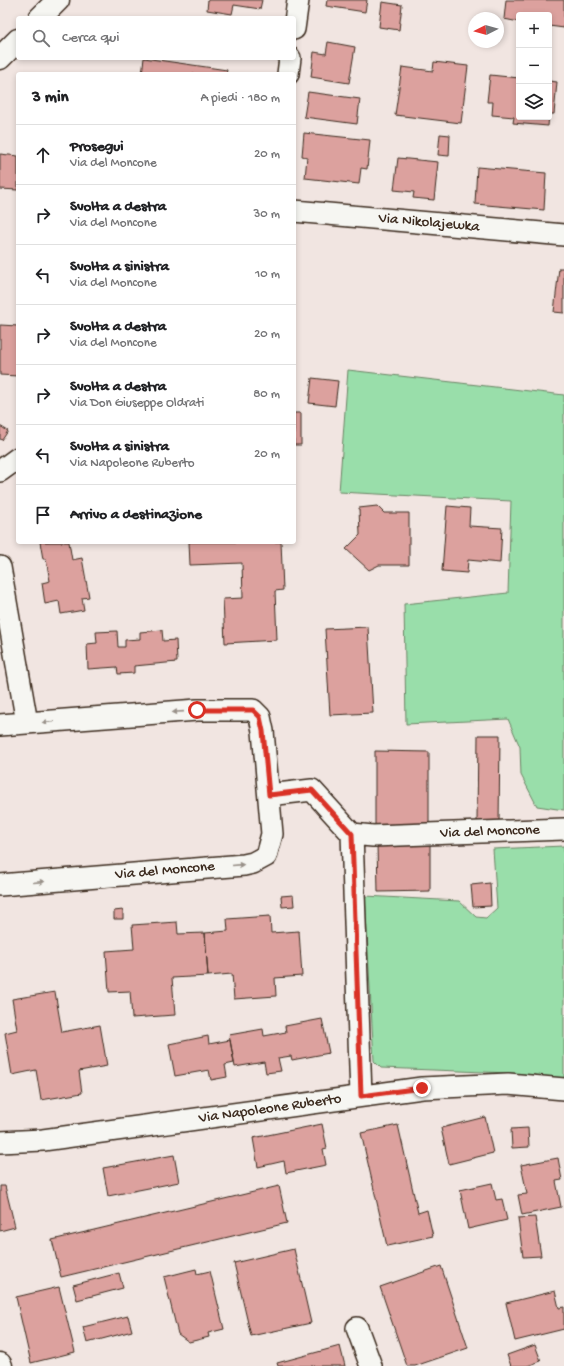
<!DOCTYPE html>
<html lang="it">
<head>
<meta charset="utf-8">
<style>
	:root { --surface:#fff; --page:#f2f2f2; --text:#202124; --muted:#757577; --line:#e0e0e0 }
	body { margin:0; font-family:"Gochi Hand",sans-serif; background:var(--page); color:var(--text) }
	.controls { position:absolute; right:12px; top:12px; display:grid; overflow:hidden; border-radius:4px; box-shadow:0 2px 6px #0003 }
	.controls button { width:36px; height:36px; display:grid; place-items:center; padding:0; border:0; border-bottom:1px solid var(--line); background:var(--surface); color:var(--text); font:20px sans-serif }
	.compass { position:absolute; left:468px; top:12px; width:36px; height:36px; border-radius:50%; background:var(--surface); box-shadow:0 2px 6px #0003; rotate:264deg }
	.stop { position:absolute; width:12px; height:12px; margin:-9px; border:3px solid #d93025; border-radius:50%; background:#fff }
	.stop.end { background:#d93025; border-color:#fff; box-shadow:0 1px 4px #0008 }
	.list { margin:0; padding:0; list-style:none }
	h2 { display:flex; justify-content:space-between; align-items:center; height:52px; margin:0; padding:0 16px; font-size:17px }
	h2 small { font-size:13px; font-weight:400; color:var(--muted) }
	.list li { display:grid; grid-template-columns:26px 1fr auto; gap:12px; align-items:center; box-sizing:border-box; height:60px; padding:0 16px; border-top:1px solid var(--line) }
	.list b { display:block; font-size:15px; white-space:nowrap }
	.list p { margin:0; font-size:13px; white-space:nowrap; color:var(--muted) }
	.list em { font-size:13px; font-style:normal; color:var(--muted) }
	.icon { flex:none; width:22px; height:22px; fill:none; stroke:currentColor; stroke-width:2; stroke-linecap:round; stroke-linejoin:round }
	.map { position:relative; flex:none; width:564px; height:1366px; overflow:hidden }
	.search { position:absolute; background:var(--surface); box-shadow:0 2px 6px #0003; left:16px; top:16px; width:280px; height:44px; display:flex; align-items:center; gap:10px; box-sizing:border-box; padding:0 14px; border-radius:4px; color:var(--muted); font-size:15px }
	.panel { position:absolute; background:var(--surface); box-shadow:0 2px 6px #0003; left:16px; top:72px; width:280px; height:472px; border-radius:4px }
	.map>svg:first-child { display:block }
</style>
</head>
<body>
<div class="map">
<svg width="564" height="1366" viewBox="0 0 564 1366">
	<rect width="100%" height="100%" fill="#f1e5e1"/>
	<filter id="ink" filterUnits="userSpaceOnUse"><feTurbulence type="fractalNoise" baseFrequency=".025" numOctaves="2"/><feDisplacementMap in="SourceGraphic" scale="8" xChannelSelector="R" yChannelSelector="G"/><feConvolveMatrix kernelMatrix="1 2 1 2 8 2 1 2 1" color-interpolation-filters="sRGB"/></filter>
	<g filter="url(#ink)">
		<!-- green -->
		<path fill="#99deaa" stroke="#6a8464" d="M348 370 564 395V810L537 806 521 775 520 747 508 719 406 724 404 604 508 593 511 501 339 492Z
			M564 846V1078L511 1073 381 1068 374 1061 365 896 459 901 476 917 486 918 497 908 493 849Z"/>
		<!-- building -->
		<path fill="#dca19e" stroke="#3b2a1e" d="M208 0H262L260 9 234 5 232 14 207 10Z
			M327 0H367L365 12 326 6Z
			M506 0H564V28L549 26V15H519V22L504 19Z
			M382 2 402 5 399 30 379 27Z
			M328 42 355 47 349 83 311 77 314 52 326 54Z
			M144 58 227 70 226 74H142Z
			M434 62 468 66 461 123 395 115 402 67 433 71Z
			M490 75 519 78V117H549V81L557 82 554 114H549L548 126 513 123 514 117 492 115 493 102H487Z
			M308 92 360 99 357 124 304 117Z
			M304 133 370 140 367 169 361 168 359 184 305 178 307 157 302 156Z
			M440 134 450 135 449 156 438 155Z
			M0 154 18 156V190L0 189Z
			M398 158 438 162 434 200 413 198 414 192 394 190Z
			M477 167 546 173 544 210 475 204Z
			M559 268H564V313L554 312Z
			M0 325 18 326V376L0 375Z
			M312 378 338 381 335 406 309 403Z
			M294 413H301V445H294Z
			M0 426 8 431 2 440 0 439Z
			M377 506 384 513H409V565H379L369 570 346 549 360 535 359 508Z
			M447 506 470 508 469 526 502 528 500 563 468 560 467 573 442 571Z
			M40 542H69L72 560 82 558 89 597 82 598 84 610 61 614 59 601 45 604 42 583 50 581 46 559H43Z
			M189 542H281L283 590 275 591 277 640 225 643 223 599 243 598 242 563 190 565Z
			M368 627 373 713 330 715 325 629Z
			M162 630 163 641 176 640 177 662 134 666V673L118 674 117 667 88 669 87 644 97 643 96 632 117 631 118 647H125V640L140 639V632Z
			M478 735H500L499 823 477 822Z
			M375 751 429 752V826H375Z
			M430 842V891L378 892 377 843Z
			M490 883 491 906 473 907 471 885Z
			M293 895 294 906 282 907 281 896Z
			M123 910V919H114V911Z
			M270 916 271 933 299 931 302 976 275 978 276 996 234 999 232 974 208 976 205 933 228 931 227 919Z
			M177 922 178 934 205 933 208 976 172 978 175 1015 132 1018 130 991 109 992 106 951 134 949 132 925Z
			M55 992 62 1032 100 1025 107 1066 79 1071 82 1093 41 1100 36 1070 12 1075 5 1033 17 1030 12 999Z
			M322 1019 329 1053 292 1060 291 1056 278 1058 281 1071 266 1073 264 1062 235 1067 229 1035 263 1029 264 1036 286 1032 285 1026Z
			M208 1036 209 1044 230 1040 234 1063 225 1065 227 1077 211 1080 209 1070 175 1076 169 1044Z
			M485 1117 493 1153 449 1164 441 1128Z
			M322 1124 327 1148 323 1149 326 1165 286 1173 284 1161 258 1167 253 1138Z
			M398 1125 418 1213 427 1210 433 1236 387 1246 361 1133Z
			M528 1128 529 1147 512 1148 511 1129Z
			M174 1155 179 1182 108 1196 103 1168Z
			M558 1158 562 1180 556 1181 561 1207 522 1215 518 1195 527 1194 521 1165Z
			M492 1183 496 1200 502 1199 507 1220 468 1229 460 1190Z
			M0 1186H5L15 1227 0 1231Z
			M279 1186 287 1223 61 1277 52 1240Z
			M535 1217 541 1256 523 1257 518 1218Z
			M294 1249 311 1323 251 1336 234 1263Z
			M441 1266 468 1348 415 1366H407L380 1287Z
			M196 1269 197 1274 210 1271 224 1329 208 1333 209 1337 189 1342 178 1334 164 1277Z
			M119 1273 123 1288 77 1300 73 1285Z
			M59 1287 75 1352 31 1363 16 1297Z
			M555 1291 559 1308 564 1307V1329L515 1341 506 1303Z
			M128 1316 132 1331 87 1343 83 1327Z
			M535 1345 541 1361 527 1366H511L507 1355Z
			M340 1346 345 1366H278L277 1363Z"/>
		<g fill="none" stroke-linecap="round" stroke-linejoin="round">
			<defs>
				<path id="street" d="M294 29 298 0
					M288 74 290 58
					M294 211 564 235
					M0 471 18 458
					M0 567 27 723
					M0 725 197 710H253L260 717 263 731 272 834 266 856 253 863 244 865 0 885
					M269 795 312 790 352 834 373 836 564 829
					M352 834 361 1096
					M0 1142 43 1140 422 1088 508 1084 564 1089
					M357 1328 371 1366"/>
				<path id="secondary" d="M40 18 58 0
					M0 58 18 40
					M0 1364 1 1366"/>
			</defs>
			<!-- street casing -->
			<use href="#street" stroke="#3b2a1e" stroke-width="24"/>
			<!-- secondary casing -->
			<use href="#secondary" stroke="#3b2a1e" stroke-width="25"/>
			<!-- street -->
			<use href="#street" stroke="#f6f6f2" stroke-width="21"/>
			<!-- secondary -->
			<use href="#secondary" stroke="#f6f6f2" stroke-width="22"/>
		</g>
		<!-- one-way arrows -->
		<defs><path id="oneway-solid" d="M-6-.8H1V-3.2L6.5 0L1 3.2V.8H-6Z"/></defs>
		<g fill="#989088">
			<use href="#oneway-solid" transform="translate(178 712) rotate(176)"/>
			<use href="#oneway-solid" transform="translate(48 722) rotate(176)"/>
			<use href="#oneway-solid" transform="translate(238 865) rotate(-5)"/>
			<use href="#oneway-solid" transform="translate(39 882) rotate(-5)"/>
		</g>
	</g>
	<g fill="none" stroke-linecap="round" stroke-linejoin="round" filter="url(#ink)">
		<!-- route -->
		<path stroke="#d93025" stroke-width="5" d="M197 710H253L260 717 263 731 269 795 312 790 352 834 361 1096 422 1088"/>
	</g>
	<g text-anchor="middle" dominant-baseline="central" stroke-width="3" stroke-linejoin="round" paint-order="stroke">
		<!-- street labels -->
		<g font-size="15" fill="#3b2a1e" stroke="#f6f6f2">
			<text transform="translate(429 223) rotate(5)">Via Nikolajewka</text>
			<text transform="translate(490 832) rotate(-2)">Via del Moncone</text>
			<text transform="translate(165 871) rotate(-5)">Via del Moncone</text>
			<text transform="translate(270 1109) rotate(-8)">Via Napoleone Ruberto</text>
		</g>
	</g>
</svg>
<div class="controls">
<button>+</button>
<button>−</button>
<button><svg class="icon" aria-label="layers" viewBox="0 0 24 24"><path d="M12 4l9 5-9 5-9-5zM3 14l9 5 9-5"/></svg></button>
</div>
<svg class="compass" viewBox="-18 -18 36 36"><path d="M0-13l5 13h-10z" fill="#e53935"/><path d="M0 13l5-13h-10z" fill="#757577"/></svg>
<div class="stop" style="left:197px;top:710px"></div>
<div class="stop end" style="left:422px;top:1088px"></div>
<div class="search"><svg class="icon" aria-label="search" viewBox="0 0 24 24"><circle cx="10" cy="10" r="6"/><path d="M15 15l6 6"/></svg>Cerca qui</div>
<section class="panel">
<h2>3 min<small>A piedi · 180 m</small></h2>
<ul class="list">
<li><svg class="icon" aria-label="ahead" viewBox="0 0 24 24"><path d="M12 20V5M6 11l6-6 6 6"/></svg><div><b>Prosegui</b><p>Via del Moncone</p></div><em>20 m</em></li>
<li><svg class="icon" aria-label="right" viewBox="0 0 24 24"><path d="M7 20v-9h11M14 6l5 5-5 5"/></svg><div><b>Svolta a destra</b><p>Via del Moncone</p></div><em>30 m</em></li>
<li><svg class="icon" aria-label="left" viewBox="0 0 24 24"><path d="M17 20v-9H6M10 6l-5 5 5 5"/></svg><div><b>Svolta a sinistra</b><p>Via del Moncone</p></div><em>10 m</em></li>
<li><svg class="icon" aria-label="right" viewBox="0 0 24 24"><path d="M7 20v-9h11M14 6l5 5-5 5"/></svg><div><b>Svolta a destra</b><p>Via del Moncone</p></div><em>20 m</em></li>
<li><svg class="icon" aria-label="right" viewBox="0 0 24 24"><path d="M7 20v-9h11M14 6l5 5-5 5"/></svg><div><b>Svolta a destra</b><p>Via Don Giuseppe Oldrati</p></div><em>80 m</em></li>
<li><svg class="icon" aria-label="left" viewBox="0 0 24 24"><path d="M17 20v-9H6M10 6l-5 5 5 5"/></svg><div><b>Svolta a sinistra</b><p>Via Napoleone Ruberto</p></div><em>20 m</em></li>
<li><svg class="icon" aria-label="arrive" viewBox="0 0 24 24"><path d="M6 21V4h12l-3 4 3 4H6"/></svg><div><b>Arrivo a destinazione</b></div></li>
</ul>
</section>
</div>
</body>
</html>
